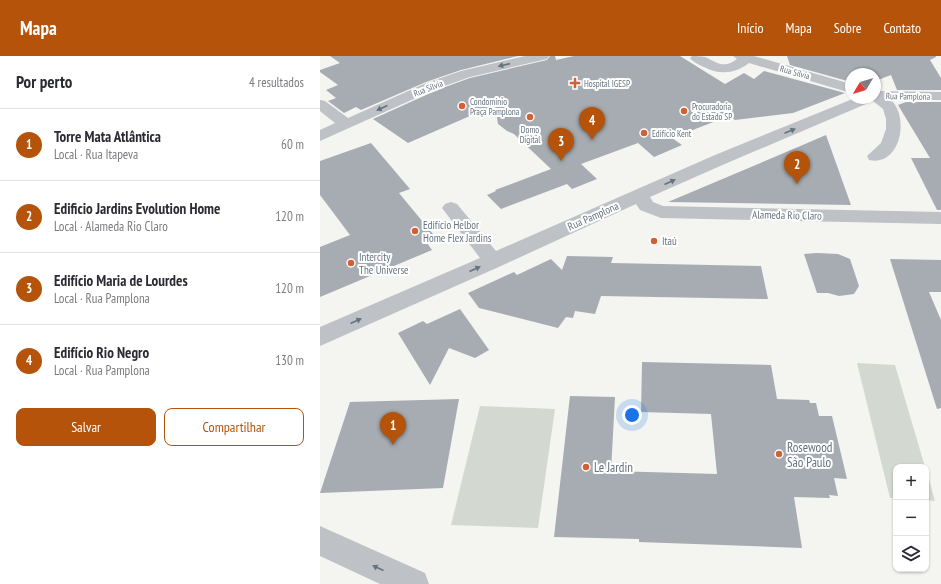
<!DOCTYPE html>
<html lang="pt">
<head>
<meta charset="utf-8">
<style>
	:root { --surface:#fff; --page:#f2f2f3; --text:#2b2b33; --muted:#7c7c81; --line:#e1e1e2; --accent:#b45309 }
	body { margin:0; font-family:"PT Sans Narrow",sans-serif; background:var(--page); color:var(--text) }
	.controls { position:absolute; right:12px; bottom:12px; display:grid; overflow:hidden; border-radius:8px; box-shadow:0 1px 3px #0004 }
	.controls button { width:36px; height:36px; display:grid; place-items:center; padding:0; border:0; border-bottom:1px solid var(--line); background:var(--surface); color:var(--text); font:20px sans-serif }
	.compass { position:absolute; left:525px; top:12px; width:36px; height:36px; border-radius:50%; background:var(--surface); box-shadow:0 1px 3px #0004; rotate:232deg }
	.you { position:absolute; left:312px; top:359px; width:14px; height:14px; margin:-10px; border:3px solid #fff; border-radius:50%; background:#1a73e8; box-shadow:0 0 0 6px #1a73e833 }
	.badge { display:grid; place-items:center; width:26px; height:26px; border-radius:50%; background:var(--accent); color:#fff; font-size:13px; font-weight:700 }
	.pin { position:absolute; translate:-50% -33px; filter:drop-shadow(0 1px 2px #0008) }
	.pin::after { content:''; position:absolute; top:21px; width:14px; height:12px; background:inherit; clip-path:polygon(0 0,100% 0,50% 100%) }
	.list { margin:0; padding:0; list-style:none }
	h2 { display:flex; justify-content:space-between; align-items:center; height:52px; margin:0; padding:0 16px; font-size:17px }
	h2 small { font-size:13px; font-weight:400; color:var(--muted) }
	.list li { display:grid; grid-template-columns:26px 1fr auto; gap:12px; align-items:center; box-sizing:border-box; height:72px; padding:0 16px; border-top:1px solid var(--line) }
	.list b { display:block; font-size:15px; white-space:nowrap }
	.list p { margin:0; font-size:13px; white-space:nowrap; color:var(--muted) }
	.list em { font-size:13px; font-style:normal; color:var(--muted) }
	.actions { display:flex; gap:8px; padding:12px 16px }
	.actions a { flex:1; padding:9px 0; border:1px solid var(--accent); border-radius:8px; text-align:center; font-size:14px; color:var(--accent) }
	.actions .main { background:var(--accent); color:#fff }
	.icon { flex:none; width:22px; height:22px; fill:none; stroke:currentColor; stroke-width:2; stroke-linecap:round; stroke-linejoin:round }
	.map { position:relative; flex:none; width:621px; height:528px; overflow:hidden }
	header { display:flex; align-items:center; gap:24px; box-sizing:border-box; height:56px; padding:0 20px; background:var(--accent); color:#fff }
	header strong { font-size:19px }
	nav { display:flex; gap:22px; margin-inline-start:auto; font-size:14px }
	main { display:flex }
	aside { flex:1; background:var(--surface) }
	.map>svg:first-child { display:block }
</style>
</head>
<body>
<header>
<strong>Mapa</strong>
<nav><a>Início</a><a>Mapa</a><a>Sobre</a><a>Contato</a></nav>
</header>
<main>
<aside>
<h2>Por perto<small>4 resultados</small></h2>
<ul class="list">
<li><span class="badge">1</span><div><b>Torre Mata Atlântica</b><p>Local · Rua Itapeva</p></div><em>60 m</em></li>
<li><span class="badge">2</span><div><b>Edificio Jardins Evolution Home</b><p>Local · Alameda Rio Claro</p></div><em>120 m</em></li>
<li><span class="badge">3</span><div><b>Edifício Maria de Lourdes</b><p>Local · Rua Pamplona</p></div><em>120 m</em></li>
<li><span class="badge">4</span><div><b>Edifício Rio Negro</b><p>Local · Rua Pamplona</p></div><em>130 m</em></li>
</ul>
<div class="actions"><a class="main">Salvar</a><a>Compartilhar</a></div>
</aside>
<div class="map">
<svg width="621" height="528" viewBox="0 0 621 528">
	<rect width="100%" height="100%" fill="#f4f4f1"/>
	<!-- green -->
	<path fill="#d3d9d1" d="M537 307 575 309 605 411H576V442H570Z
		M160 350 235 353 218 472 131 469Z
		M606 413 615 445 606 444Z"/>
	<!-- building -->
	<path fill="#a6acb1" d="M10 0H198L141 14 106 26 41 54 36 51 24 57 8 45 16 42 6 34 18 29 0 16V14L20 7Z
		M230 0H235L236 4 254 0H360L405 28 424 17 434 23 444 15 525 37 473 57 415 64 409 60 352 82 362 89 334 101 318 87 261 108 277 123 252 133 247 128 181 153 167 139 176 135 175 134 231 113 194 78 187 75 178 68 175 49 88 87 53 63 117 34 150 22 227 4Z
		M467 0H616V1L610 4 621 22V34H577L571 19 555 25V18H531V26L470 9Z
		M586 46H621V154H617L591 102H610L578 49Z
		M506 79 531 149 348 146 478 91Z
		M51 87 90 133 79 137 117 183 107 187 112 194 0 241V191L30 179 0 139V105Z
		M497 197 518 198 530 203 539 230 534 238 519 240 508 237H497L484 198Z
		M247 200 293 201 291 207 441 210 448 243 281 240 275 258 255 255 253 262 246 261 238 272 159 252 148 237 194 216 197 219 231 203 242 214Z
		M570 203 621 204V236H609L621 264V352L617 353Z
		M140 253 169 294 155 302 129 292 110 329 78 277 103 265 107 268Z
		M322 306 451 309 457 343 489 344 490 347H496L499 360H512L527 423 514 422 518 440 509 439 510 442 474 441 482 492 319 486V483L234 481 250 340 295 341 291 415 397 418 391 358 321 356Z
		M139 343 123 432 0 437 30 346Z"/>
	<g fill="none" stroke-linecap="round" stroke-linejoin="round">
		<!-- minor -->
		<path fill="#bec1c5" fill-rule="evenodd" d="M205 0H229L227 3 150 21 116 33 0 85V74L15 67 0 55V44L5 45 28 62 106 27 141 15Z
			M372 0C376 0 381 0 385 1 398 7 403 13 417 3L413 0H434L531 28V37L429 7C415 18 399 19 384 11 379 9 373 6 370 2Z
			M555 35 621 36V44H571C590 62 580 111 549 104L547 100 561 87 566 73V63L563 53 553 45 407 107 330 141 333 146 343 150 621 156V168L341 162 320 154 316 148 181 210 0 290V271L160 202 122 152 125 148 131 146 137 148 176 195 395 99 535 42H555Z
			M0 470 105 517 109 528H60L0 500Z"/>
	</g>
	<!-- one-way arrows -->
	<defs><path id="oneway-solid" d="M-6-.8H1V-3.2L6.5 0L1 3.2V.8H-6Z"/></defs>
	<g fill="#66737f">
		<use href="#oneway-solid" transform="translate(184 9) rotate(167)"/>
		<use href="#oneway-solid" transform="translate(62 52) rotate(155)"/>
		<use href="#oneway-solid" transform="translate(470 75) rotate(-23)"/>
		<use href="#oneway-solid" transform="translate(350 126) rotate(-24)"/>
		<use href="#oneway-solid" transform="translate(155 213) rotate(-24)"/>
		<use href="#oneway-solid" transform="translate(36 265) rotate(-24)"/>
		<use href="#oneway-solid" transform="translate(58 512) rotate(-155)"/>
	</g>
	<!-- markers -->
	<g fill="#d16134" stroke="#fff" stroke-width="1.5">
		<path d="M253 21h4v4h4v4h-4v4h-4v-4h-4v-4h4z"/>
		<circle cx="142" cy="50" r="4"/>
		<circle cx="364" cy="55" r="4"/>
		<circle cx="210" cy="61" r="4"/>
		<circle cx="324" cy="77" r="4"/>
		<circle cx="95" cy="175" r="4"/>
		<circle cx="334" cy="185" r="4"/>
		<circle cx="31" cy="207" r="4"/>
		<circle cx="459" cy="398" r="4"/>
		<circle cx="266" cy="411" r="4"/>
	</g>
	<g text-anchor="middle" dominant-baseline="central" stroke-width="4" stroke-linejoin="round" paint-order="stroke">
		<!-- far-street labels -->
		<g font-size="9" fill="#66737f" stroke="#fff">
			<text transform="translate(475 16) rotate(16)">Rua Sílvia</text>
			<text transform="translate(108 32) rotate(-21)">Rua Sílvia</text>
			<text transform="translate(588 40) rotate(1)">Rua Pamplona</text>
		</g>
		<!-- far-poi labels -->
		<g font-size="9" fill="#66737f" stroke="#fff" text-anchor="start">
			<text x="264" y="27">Hospital IGESP</text>
			<text x="150" y="45">Condomínio<tspan x="150" dy="10">Praça Pamplona</tspan></text>
			<text x="372" y="50">Procuradoria<tspan x="372" dy="10">do Estado SP</tspan></text>
			<text x="210" y="73" text-anchor="middle">Domo<tspan x="210" dy="10">Digital</tspan></text>
			<text x="332" y="77">Edifício Kent</text>
		</g>
		<!-- street labels -->
		<g font-size="11" fill="#66737f" stroke="#fff">
			<text transform="translate(467 159) rotate(1)">Alameda Rio Claro</text>
			<text transform="translate(273 160) rotate(-24)">Rua Pamplona</text>
		</g>
		<!-- poi labels -->
		<g font-size="11" fill="#66737f" stroke="#fff" text-anchor="start">
			<text x="103" y="169">Edifício Helbor<tspan x="103" dy="13">Home Flex Jardins</tspan></text>
			<text x="342" y="185">Itaú</text>
			<text x="39" y="201">Intercity<tspan x="39" dy="13">The Universe</tspan></text>
		</g>
		<!-- near-poi labels -->
		<g font-size="13" fill="#66737f" stroke="#fff" text-anchor="start">
			<text x="467" y="391">Rosewood<tspan x="467" dy="15">São Paulo</tspan></text>
			<text x="274" y="411">Le Jardin</text>
		</g>
	</g>
</svg>
<div class="controls">
<button>+</button>
<button>−</button>
<button><svg class="icon" aria-label="layers" viewBox="0 0 24 24"><path d="M12 4l9 5-9 5-9-5zM3 14l9 5 9-5"/></svg></button>
</div>
<svg class="compass" viewBox="-18 -18 36 36"><path d="M0-13l5 13h-10z" fill="#e53935"/><path d="M0 13l5-13h-10z" fill="#7c7c81"/></svg>
<div class="you"></div>
<div class="pin badge" style="left:73px;top:389px">1</div>
<div class="pin badge" style="left:477px;top:128px">2</div>
<div class="pin badge" style="left:241px;top:105px">3</div>
<div class="pin badge" style="left:272px;top:84px">4</div>
</div>
</main>
</body>
</html>
